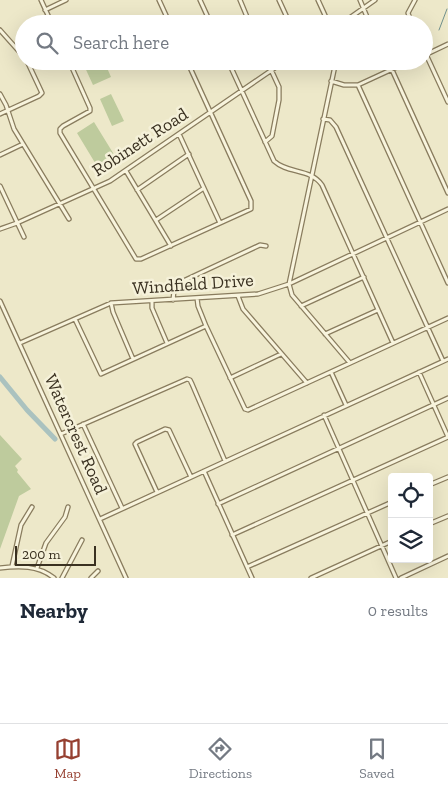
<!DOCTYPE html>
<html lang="en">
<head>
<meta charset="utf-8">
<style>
	:root { --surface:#fff; --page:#f6f6f7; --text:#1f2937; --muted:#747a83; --line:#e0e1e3; --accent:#964031 }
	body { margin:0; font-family:"Zilla Slab",serif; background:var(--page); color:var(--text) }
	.controls { position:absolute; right:15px; bottom:15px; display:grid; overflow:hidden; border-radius:5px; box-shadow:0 5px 20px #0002 }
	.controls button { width:45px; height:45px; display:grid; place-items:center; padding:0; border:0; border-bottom:1px solid var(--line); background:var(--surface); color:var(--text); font:25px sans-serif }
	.scale { position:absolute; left:15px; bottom:12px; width:81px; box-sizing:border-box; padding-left:5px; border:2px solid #3a3121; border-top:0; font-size:14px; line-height:18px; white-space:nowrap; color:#3a3121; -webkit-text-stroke:4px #f5f1d9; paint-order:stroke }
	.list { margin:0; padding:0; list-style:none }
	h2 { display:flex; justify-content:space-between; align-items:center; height:65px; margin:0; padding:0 20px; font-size:21px }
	h2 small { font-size:16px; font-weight:400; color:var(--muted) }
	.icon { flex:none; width:28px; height:28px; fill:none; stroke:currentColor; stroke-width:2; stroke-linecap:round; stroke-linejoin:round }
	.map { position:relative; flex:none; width:448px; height:578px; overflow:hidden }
	.search { position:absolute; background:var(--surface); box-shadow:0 5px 20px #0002; left:15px; right:15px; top:15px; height:55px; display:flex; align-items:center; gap:12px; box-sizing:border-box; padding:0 18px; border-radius:28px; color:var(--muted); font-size:19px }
	.sheet { height:145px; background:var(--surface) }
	nav { display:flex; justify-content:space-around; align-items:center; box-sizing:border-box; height:70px; border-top:1px solid var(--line); background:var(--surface); font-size:14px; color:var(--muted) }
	nav a { display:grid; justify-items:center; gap:2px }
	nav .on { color:var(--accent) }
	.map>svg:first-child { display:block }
</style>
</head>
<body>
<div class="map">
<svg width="448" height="578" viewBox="0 0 448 578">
	<rect width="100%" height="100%" fill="#ede8c9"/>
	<!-- green -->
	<path fill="#becb9d" d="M82 61H104L111 77 93 85Z
		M111 94 124 121 112 126 100 99Z
		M94 122 118 161 100 171 77 133Z
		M0 435 22 459 15 466 18 470 17 472 31 489 19 496 0 549Z"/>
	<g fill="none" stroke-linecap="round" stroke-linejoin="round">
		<!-- stream -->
		<path stroke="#70908d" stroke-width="1" d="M439 30 447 9"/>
		<!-- river -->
		<path stroke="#aac2bf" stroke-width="5" d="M0 377 27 410 55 439"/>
		<defs>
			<path id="minor" d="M41 0 52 24
				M159 0 170 24
				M200 0 211 24
				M240 0 250 24
				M279 0 290 24
				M318 0 329 24
				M360 0 370 24
				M45 10 66 0
				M341 24 375 0
				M412 24 408 13 415 0
				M0 30 24 57
				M424 50 448 102
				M425 55 448 44
				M69 61 90 108V111L63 126 60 129V133L136 259H141L251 209V201L187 61
				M228 61 274 161C288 174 310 168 322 185L393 343
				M336 61 289 284 292 295 350 363
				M388 61 448 193
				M331 81 344 85H358L410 61
				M358 85 448 283
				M0 94 6 105 14 129 69 219
				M0 114 39 96 42 93 27 61
				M323 119 330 120 336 127 443 361
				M179 134 220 223
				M265 142 272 136 279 100V87L267 61
				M0 155 23 144
				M126 171 171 246
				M0 186 24 237
				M137 190 189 154
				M156 220 204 188
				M0 229 17 223 110 181 285 61
				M238 296 243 309 307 383
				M197 298 198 306 206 326 245 409 248 410 448 318
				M173 300 174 291 181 282 260 245 266 246
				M0 301 126 578
				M152 301V308L167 343
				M111 303 113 312 133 359
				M301 306 364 277
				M75 319 101 374 206 326
				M325 334 378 310
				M20 343 111 303 258 294 289 284 448 209
				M331 372 346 405
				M419 372 448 437
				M230 378 281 354
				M324 415 396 578
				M83 424 122 508
				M61 434 187 379 190 380 192 384 225 461
				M204 471 252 578
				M429 485 448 477
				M157 492 135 444 137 442 165 429 169 430 191 477
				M218 504 448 398
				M100 519 448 359
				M429 524 448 516
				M232 535 448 437
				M12 566 21 525 32 507
				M247 567 392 502
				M0 568C19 566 38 565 54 578
				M37 568 46 543 65 517 68 507
				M62 578 82 540
				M91 578 98 571
				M311 578 392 541
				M401 578 448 556"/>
		</defs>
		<!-- minor casing -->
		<use href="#minor" stroke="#897c5e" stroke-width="5.5"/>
		<!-- minor -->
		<use href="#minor" stroke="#f8f4dd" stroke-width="3"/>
	</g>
	<g text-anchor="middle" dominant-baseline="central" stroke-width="5" stroke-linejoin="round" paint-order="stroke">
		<!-- street labels -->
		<g font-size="18" fill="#3a3121" stroke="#f5f1d9">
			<text transform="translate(140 142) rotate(-33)">Robinett Road</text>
			<text transform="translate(193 284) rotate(-4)">Windfield Drive</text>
			<text transform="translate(76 434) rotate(66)">Watercrest Road</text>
		</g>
	</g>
</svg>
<div class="controls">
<button><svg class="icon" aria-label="locate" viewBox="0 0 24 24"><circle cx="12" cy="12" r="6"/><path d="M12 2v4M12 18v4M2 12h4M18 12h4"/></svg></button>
<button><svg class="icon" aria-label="layers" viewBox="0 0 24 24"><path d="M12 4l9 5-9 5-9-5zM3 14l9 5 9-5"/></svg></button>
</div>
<div class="scale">200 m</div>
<div class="search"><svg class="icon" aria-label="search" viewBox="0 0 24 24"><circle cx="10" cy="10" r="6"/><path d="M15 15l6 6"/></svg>Search here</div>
</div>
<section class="sheet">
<h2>Nearby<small>0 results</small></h2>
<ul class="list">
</ul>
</section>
<nav>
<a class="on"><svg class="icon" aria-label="map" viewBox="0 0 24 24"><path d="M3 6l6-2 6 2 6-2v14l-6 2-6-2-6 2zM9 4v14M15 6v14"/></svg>Map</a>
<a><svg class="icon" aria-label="directions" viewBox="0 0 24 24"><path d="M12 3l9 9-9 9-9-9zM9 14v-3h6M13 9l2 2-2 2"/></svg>Directions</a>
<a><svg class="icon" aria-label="saved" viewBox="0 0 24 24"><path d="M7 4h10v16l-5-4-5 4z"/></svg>Saved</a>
</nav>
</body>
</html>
